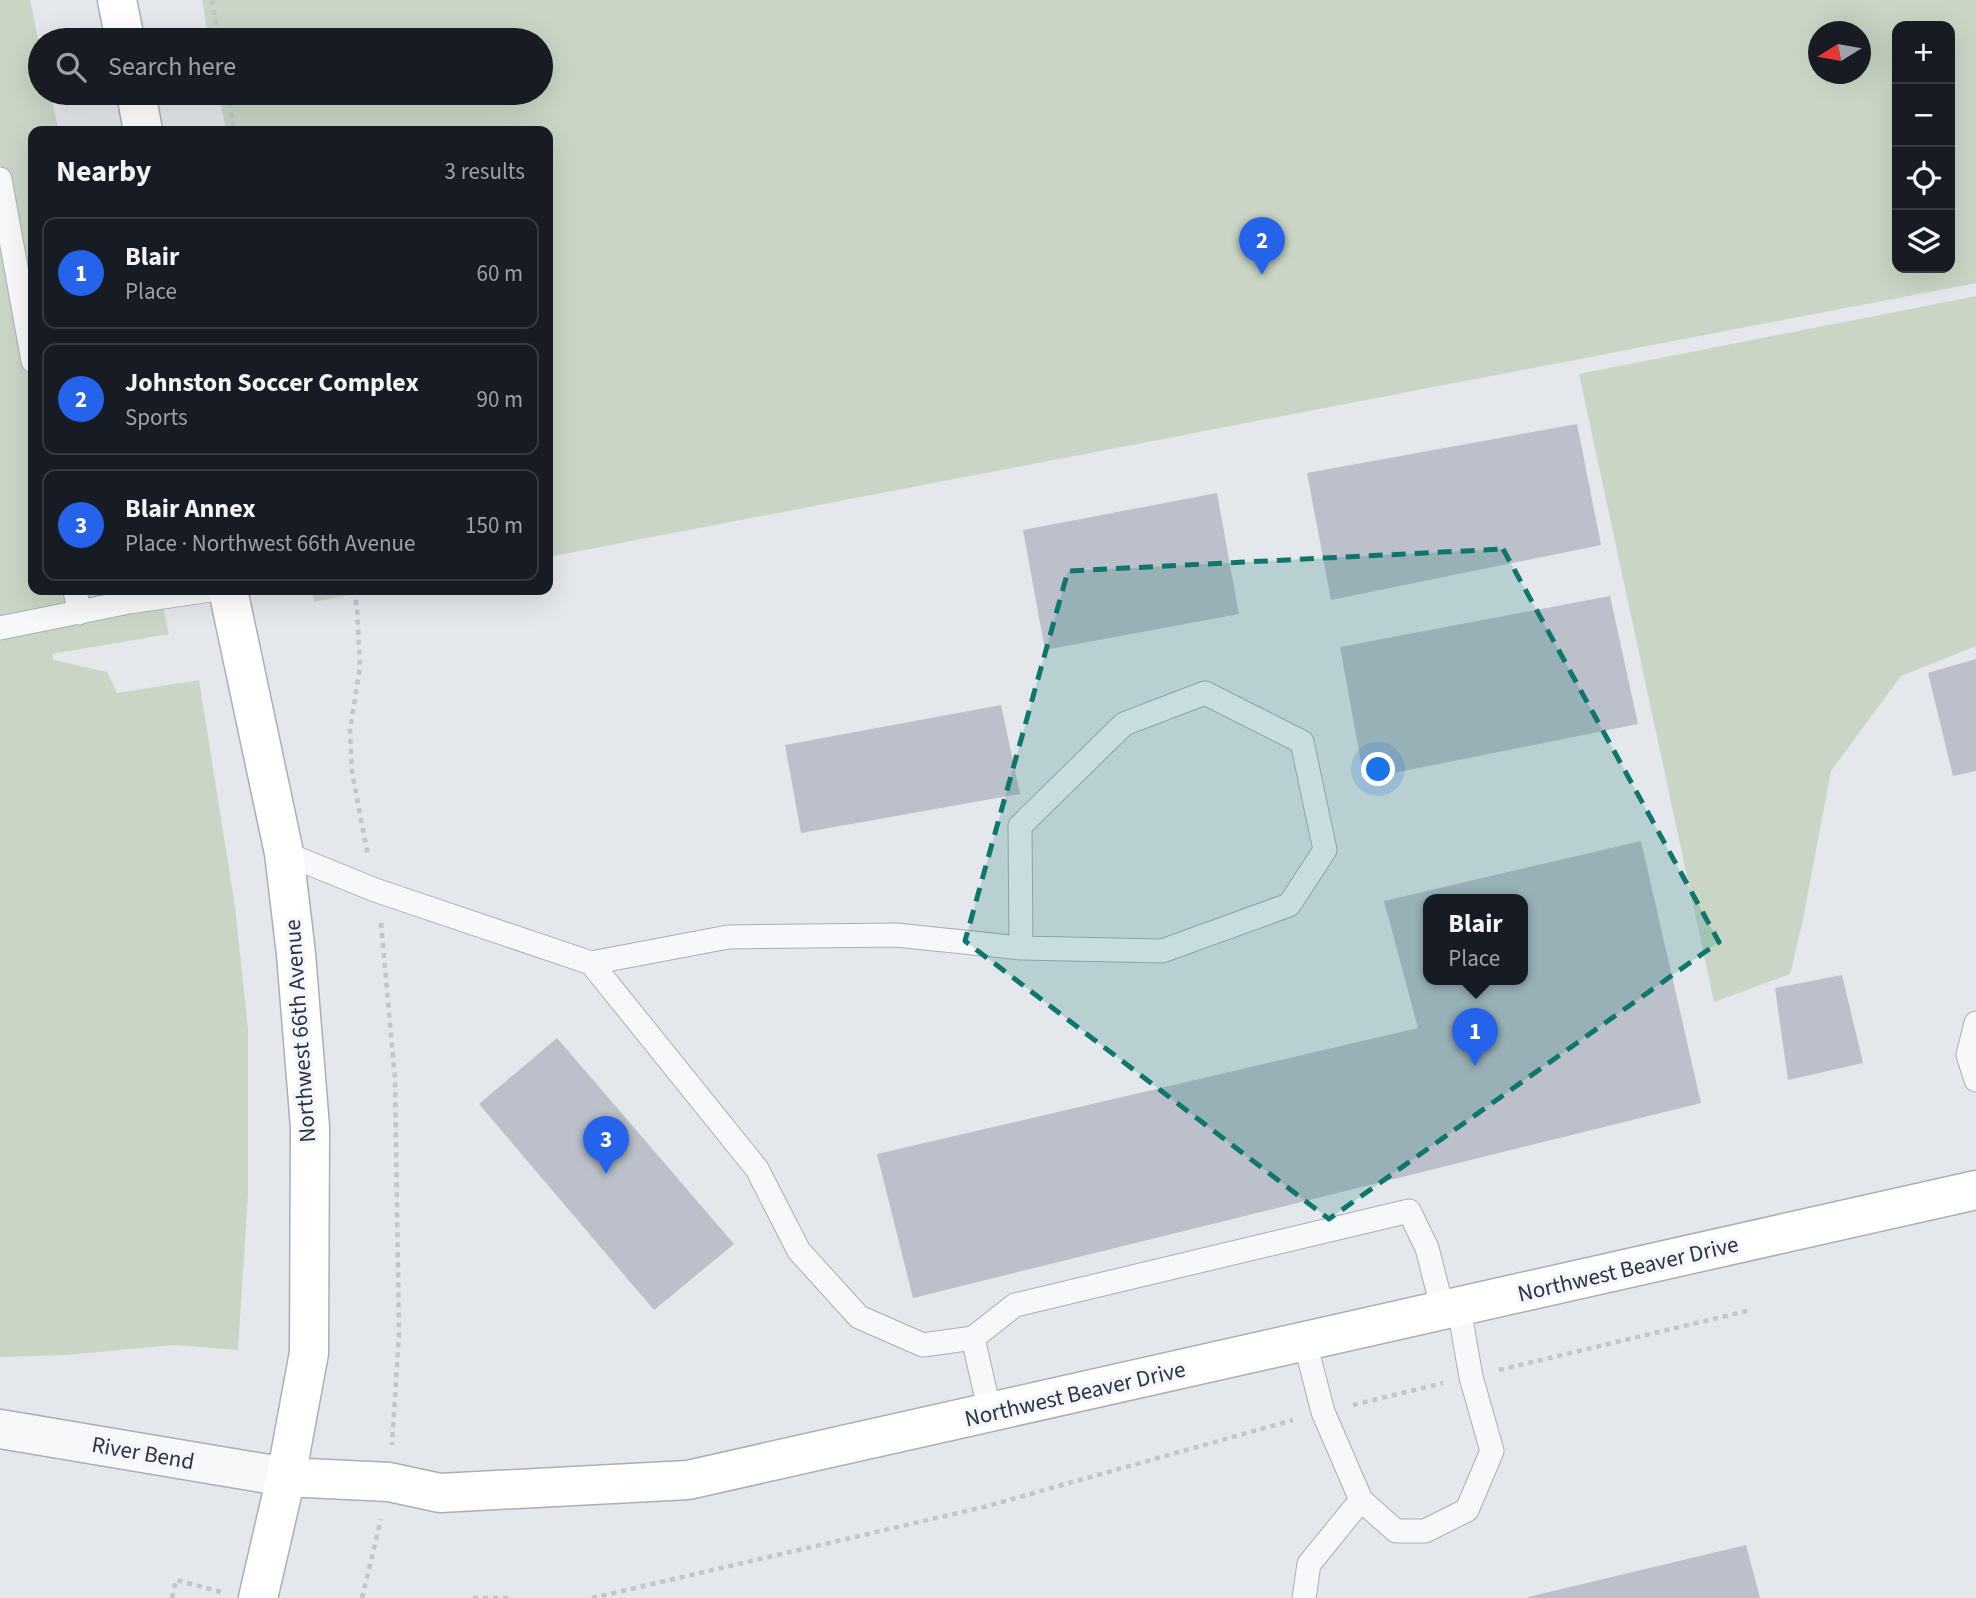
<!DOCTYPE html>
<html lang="en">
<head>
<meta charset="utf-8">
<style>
	:root { --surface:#171b24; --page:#20242c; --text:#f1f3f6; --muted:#9ea1a6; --line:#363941; --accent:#2563eb }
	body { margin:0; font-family:"Source Sans 3",sans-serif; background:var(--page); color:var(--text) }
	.controls { position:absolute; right:21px; top:21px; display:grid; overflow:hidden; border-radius:14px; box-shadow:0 7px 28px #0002 }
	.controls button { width:63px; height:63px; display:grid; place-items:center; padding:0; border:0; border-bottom:2px solid var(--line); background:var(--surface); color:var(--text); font:35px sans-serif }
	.compass { position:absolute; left:1808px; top:21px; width:63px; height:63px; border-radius:50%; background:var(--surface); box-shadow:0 7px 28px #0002; rotate:259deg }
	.you { position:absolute; left:1379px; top:770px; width:24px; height:24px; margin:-18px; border:5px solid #fff; border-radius:50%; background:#1a73e8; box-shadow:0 0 0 10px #1a73e833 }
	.badge { display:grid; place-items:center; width:46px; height:46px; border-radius:50%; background:var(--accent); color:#fff; font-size:23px; font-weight:700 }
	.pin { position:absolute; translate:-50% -58px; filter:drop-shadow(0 2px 4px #0008) }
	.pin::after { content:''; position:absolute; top:37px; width:24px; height:21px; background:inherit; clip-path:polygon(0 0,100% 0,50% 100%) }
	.popup { position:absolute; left:1423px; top:894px; width:105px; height:91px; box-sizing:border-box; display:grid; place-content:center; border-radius:14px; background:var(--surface); filter:drop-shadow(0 2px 5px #0005); font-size:23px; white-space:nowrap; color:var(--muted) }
	.popup b { font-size:26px; color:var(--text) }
	.popup::after { content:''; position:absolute; left:50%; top:100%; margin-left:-14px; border:14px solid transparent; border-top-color:var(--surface) }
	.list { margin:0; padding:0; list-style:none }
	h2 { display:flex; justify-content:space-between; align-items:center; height:91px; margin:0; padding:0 28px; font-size:30px }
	h2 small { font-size:23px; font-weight:400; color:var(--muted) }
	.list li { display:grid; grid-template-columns:46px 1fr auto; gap:21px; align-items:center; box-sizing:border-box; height:112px; margin:0 14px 14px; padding:0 14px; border:2px solid var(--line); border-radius:14px }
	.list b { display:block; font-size:26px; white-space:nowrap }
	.list p { margin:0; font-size:23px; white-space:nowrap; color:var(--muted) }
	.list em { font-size:23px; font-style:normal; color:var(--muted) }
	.icon { flex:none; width:38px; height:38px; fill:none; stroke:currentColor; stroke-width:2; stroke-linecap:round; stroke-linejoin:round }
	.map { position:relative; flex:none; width:1976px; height:1598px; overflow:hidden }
	.search { position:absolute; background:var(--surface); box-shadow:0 7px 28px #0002; left:28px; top:28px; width:525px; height:77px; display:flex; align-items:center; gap:18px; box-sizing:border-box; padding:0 24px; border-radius:38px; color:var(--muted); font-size:26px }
	.panel { position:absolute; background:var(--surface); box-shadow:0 7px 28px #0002; left:28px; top:126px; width:525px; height:469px; border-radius:14px }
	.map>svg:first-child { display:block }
</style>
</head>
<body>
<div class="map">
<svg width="1976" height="1598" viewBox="0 0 1976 1598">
	<rect width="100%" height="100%" fill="#e4e7ec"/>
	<!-- green -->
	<path fill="#c9d6c5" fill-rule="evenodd" d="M0 0H30L40 48V93H50L59 131H33V590H159L169 634 52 654 53 660 107 672 117 693 199 680 235 907 248 1029V1195L238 1350 174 1345 66 1355 0 1357Z
		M202 0H1976V283L548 557V131H226L219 93H541V40H209ZM1897 26H1950V268H1897ZM1818 32H1860V74H1818Z
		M1976 296V646L1901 676 1831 771 1802 924 1790 974 1714 1002 1579 374Z
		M312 590H375L314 602Z"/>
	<!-- building -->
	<path fill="#bbc0ca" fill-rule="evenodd" d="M1577 424 1601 545 1331 600 1307 473Z
		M1217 493 1239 614 1045 650 1023 530Z
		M1610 596 1638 724 1364 779 1340 647Z
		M1976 659V771L1953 776 1928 673Z
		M1001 705 1020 794 801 833 785 745Z
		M1641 841 1701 1103 913 1298 877 1154 1418 1028 1384 901ZM1428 900H1522V980H1428Z
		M1842 975 1863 1063 1788 1080 1775 988Z
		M557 1038 734 1244 654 1310 479 1104Z
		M1746 1545 1760 1598H1529L1528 1597Z"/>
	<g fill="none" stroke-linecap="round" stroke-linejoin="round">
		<defs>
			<path id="service" d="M0 179 33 361
				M75 590 79 613
				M0 628 129 602 211 590
				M284 853 375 890 591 963 757 1169 799 1251 859 1317 923 1345 973 1338 990 1413
				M591 963 728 937 896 935 1021 948 1162 951 1289 905 1325 850 1302 742 1205 693 1124 724 1020 826 1021 948
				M1976 1023 1968 1055 1976 1080
				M973 1338 1015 1305 1409 1211 1427 1248 1443 1311
				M1305 1342 1323 1412 1361 1500 1396 1531H1425L1467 1510 1492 1451 1471 1377 1459 1308
				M1304 1598 1309 1564 1361 1500"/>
			<path id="minor" d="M0 1429 286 1477"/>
			<path id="secondary" d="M117 0 125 40
				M136 93 143 131
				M228 590 284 853 296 954 310 1127 309 1353 286 1477 258 1598
				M286 1477 389 1482 440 1493 688 1480 1976 1190"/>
		</defs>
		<!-- service casing -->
		<use href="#service" stroke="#a9aeb7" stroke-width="25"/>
		<!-- minor casing -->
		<use href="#minor" stroke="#a9aeb7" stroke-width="41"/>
		<!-- secondary casing -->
		<use href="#secondary" stroke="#a9aeb7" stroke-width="41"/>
		<!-- path -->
		<path stroke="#c2c5cb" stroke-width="4.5" stroke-dasharray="5 5" stroke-linecap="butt" d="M212 0 219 40
			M228 93 234 131
			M354 590 357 608 360 667 350 730 352 772 368 856
			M381 923 395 1079 399 1334 392 1445
			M1499 1370 1751 1310
			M1353 1405 1443 1383
			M172 1598 176 1580 221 1592
			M362 1598 381 1519
			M473 1598H512
			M592 1598 984 1507 1293 1420"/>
		<!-- service -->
		<use href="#service" stroke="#f7f8fa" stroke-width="23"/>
		<!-- minor -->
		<use href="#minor" stroke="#f7f8fa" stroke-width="38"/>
		<!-- secondary -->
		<use href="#secondary" stroke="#fff" stroke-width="38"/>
	</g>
	<!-- marked area -->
	<path fill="#0f766e" fill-opacity="0.2" stroke="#0f766e" stroke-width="5" stroke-dasharray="14 9" stroke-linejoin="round" d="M1503 549 1719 942 1329 1219 965 941 1068 571Z"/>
	<g text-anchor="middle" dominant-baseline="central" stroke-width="7" stroke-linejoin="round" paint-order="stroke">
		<!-- street labels -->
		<g font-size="23" fill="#2b3445" stroke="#f4f6f9">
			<text transform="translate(300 1031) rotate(-94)">Northwest 66th Avenue</text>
			<text transform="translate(1628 1269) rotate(-13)">Northwest Beaver Drive</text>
			<text transform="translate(1075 1394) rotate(-13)">Northwest Beaver Drive</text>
			<text transform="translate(143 1453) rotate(10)">River Bend</text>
		</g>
	</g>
</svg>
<div class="controls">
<button>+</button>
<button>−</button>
<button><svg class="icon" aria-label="locate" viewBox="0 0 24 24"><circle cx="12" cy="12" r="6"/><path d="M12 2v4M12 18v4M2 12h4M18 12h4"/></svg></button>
<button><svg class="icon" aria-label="layers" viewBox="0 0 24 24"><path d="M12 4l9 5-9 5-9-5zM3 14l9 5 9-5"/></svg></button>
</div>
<svg class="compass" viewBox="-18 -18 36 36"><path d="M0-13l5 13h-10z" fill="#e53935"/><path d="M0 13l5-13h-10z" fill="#9ea1a6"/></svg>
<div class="you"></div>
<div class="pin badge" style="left:1475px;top:1066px">1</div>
<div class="popup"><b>Blair</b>Place</div>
<div class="pin badge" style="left:1262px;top:275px">2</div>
<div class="pin badge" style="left:606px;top:1174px">3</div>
<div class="search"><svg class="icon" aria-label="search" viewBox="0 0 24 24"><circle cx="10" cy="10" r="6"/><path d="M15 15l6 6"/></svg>Search here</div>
<section class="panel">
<h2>Nearby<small>3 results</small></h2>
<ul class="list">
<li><span class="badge">1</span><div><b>Blair</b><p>Place</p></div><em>60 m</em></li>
<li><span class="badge">2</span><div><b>Johnston Soccer Complex</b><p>Sports</p></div><em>90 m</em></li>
<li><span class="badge">3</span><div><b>Blair Annex</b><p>Place · Northwest 66th Avenue</p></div><em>150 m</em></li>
</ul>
</section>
</div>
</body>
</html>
